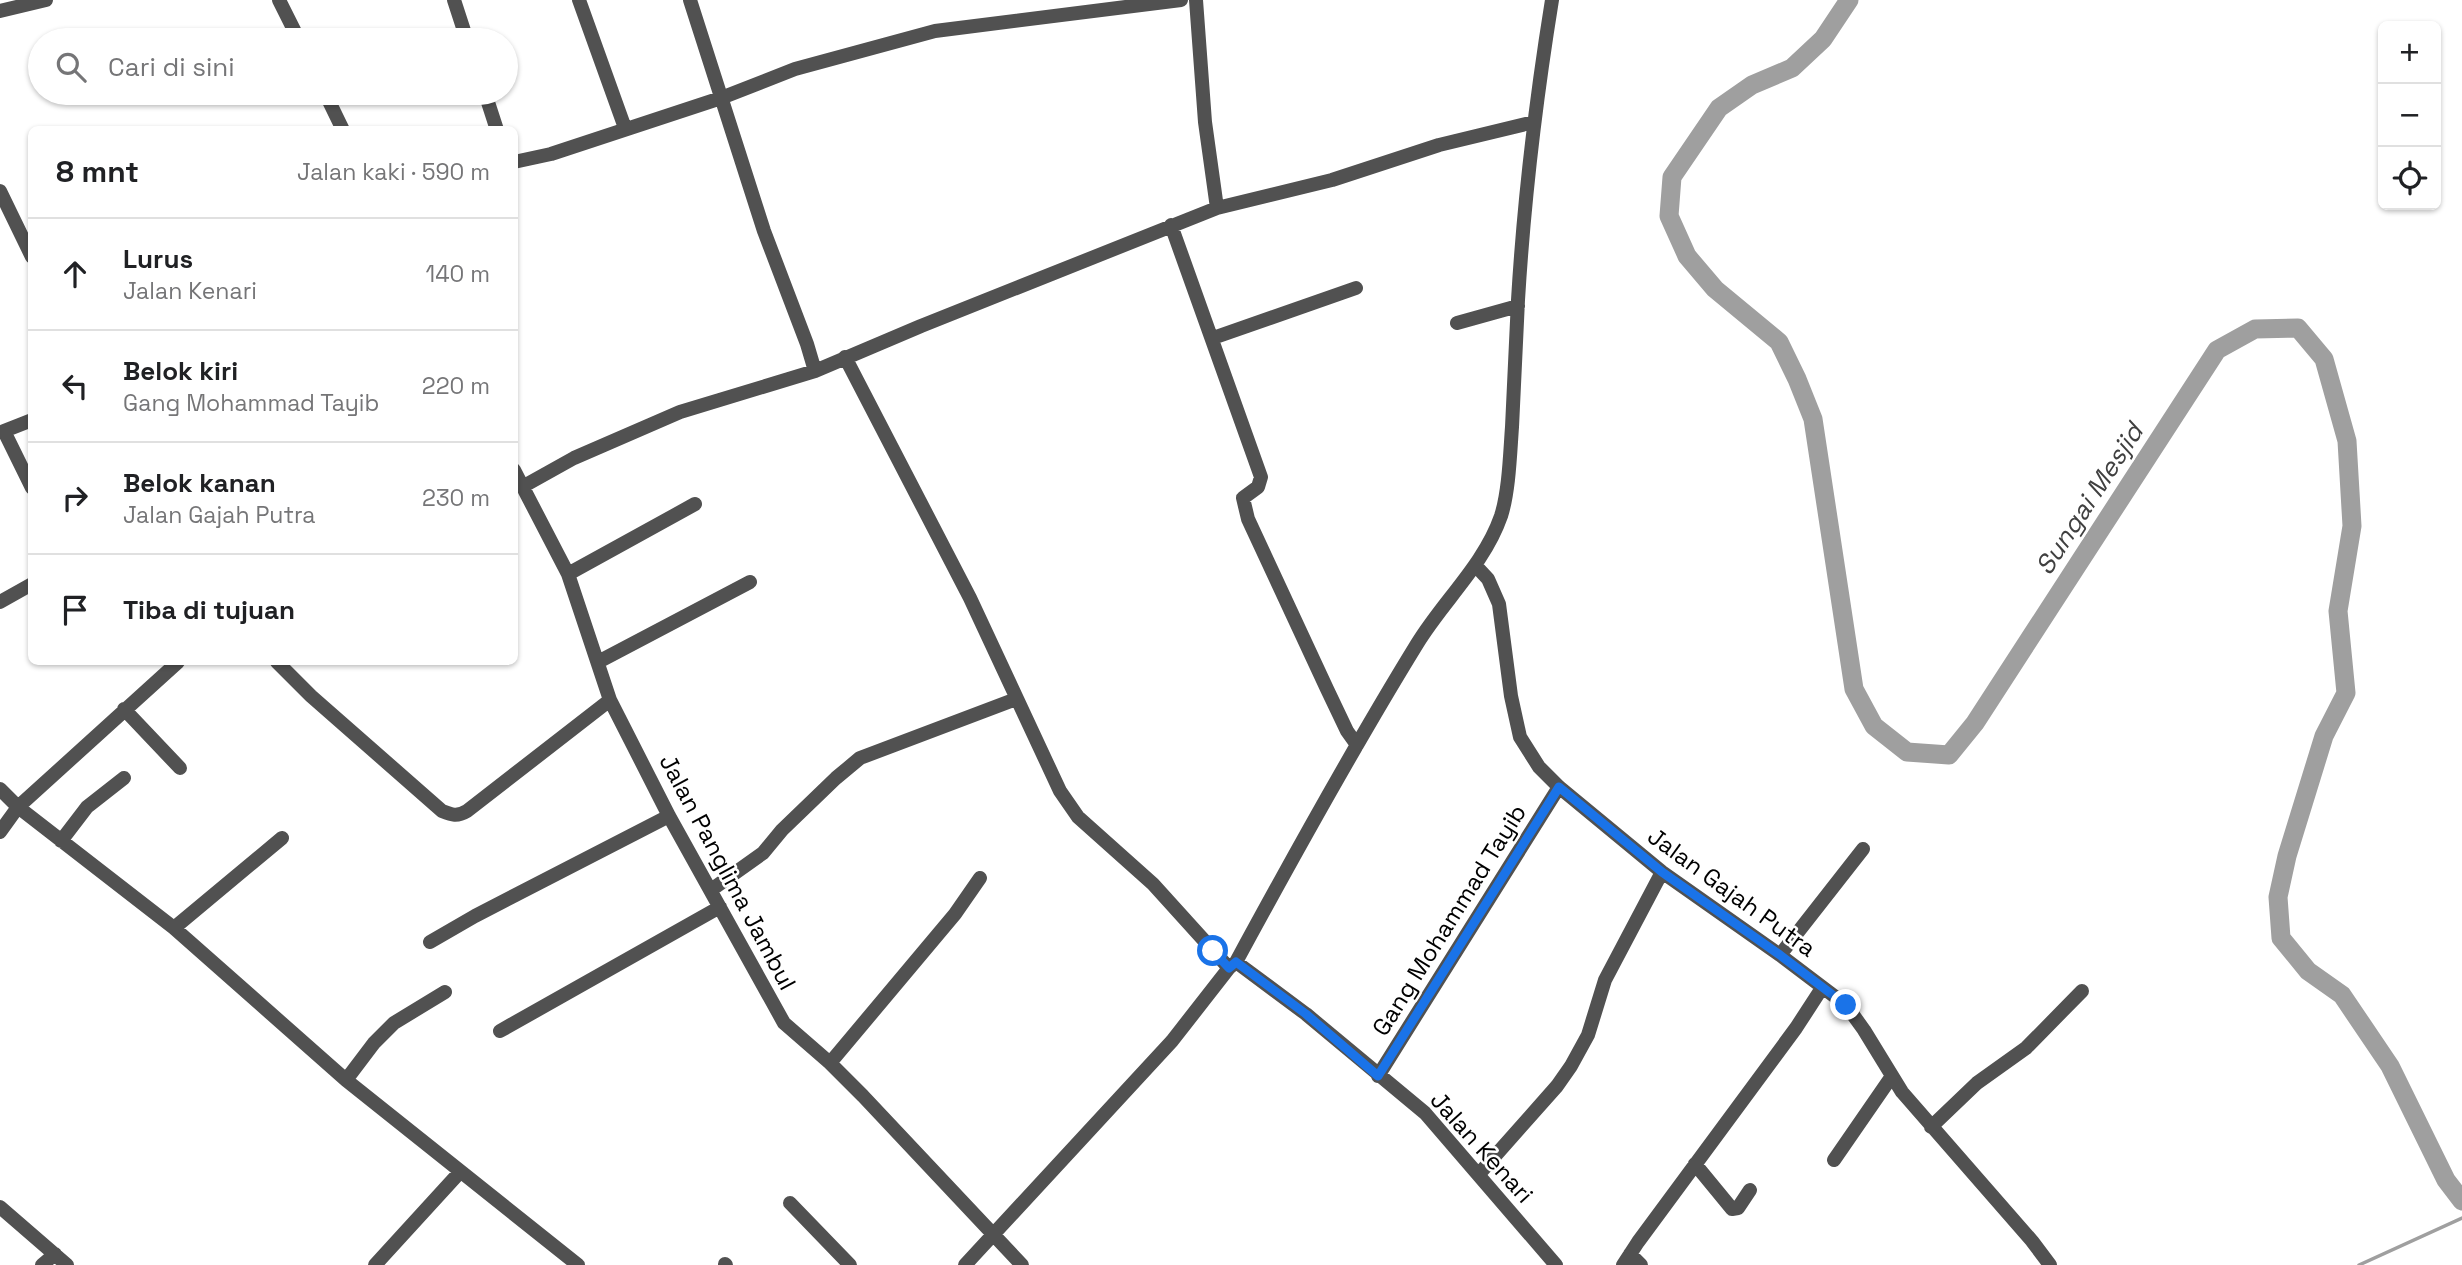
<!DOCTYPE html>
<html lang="id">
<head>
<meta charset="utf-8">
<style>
	:root { --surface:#fff; --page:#f2f2f2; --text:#202124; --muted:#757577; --line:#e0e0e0 }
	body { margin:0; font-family:"Space Grotesk",sans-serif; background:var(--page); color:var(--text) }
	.controls { position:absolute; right:21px; top:21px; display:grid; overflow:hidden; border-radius:10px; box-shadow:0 2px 5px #0004 }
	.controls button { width:63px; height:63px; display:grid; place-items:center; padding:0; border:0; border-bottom:2px solid var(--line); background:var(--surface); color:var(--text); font:35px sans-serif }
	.stop { position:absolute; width:21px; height:21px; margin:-16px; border:5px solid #1a73e8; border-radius:50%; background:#fff }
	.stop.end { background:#1a73e8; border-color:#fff; box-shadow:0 2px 7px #0008 }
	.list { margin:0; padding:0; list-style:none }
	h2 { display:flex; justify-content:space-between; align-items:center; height:91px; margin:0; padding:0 28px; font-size:30px }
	h2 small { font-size:23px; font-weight:400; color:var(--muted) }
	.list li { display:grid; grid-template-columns:46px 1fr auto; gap:21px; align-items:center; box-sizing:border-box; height:112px; padding:0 28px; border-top:2px solid var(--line) }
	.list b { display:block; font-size:26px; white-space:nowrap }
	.list p { margin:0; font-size:23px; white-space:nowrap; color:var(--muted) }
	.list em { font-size:23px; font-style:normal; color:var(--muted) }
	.icon { flex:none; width:38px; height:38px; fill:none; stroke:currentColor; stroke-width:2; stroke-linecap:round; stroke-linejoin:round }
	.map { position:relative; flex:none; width:2462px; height:1265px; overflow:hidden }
	.search { position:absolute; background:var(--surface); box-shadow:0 2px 5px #0004; left:28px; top:28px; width:490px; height:77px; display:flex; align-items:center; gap:18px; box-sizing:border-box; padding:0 24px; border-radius:38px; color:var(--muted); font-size:26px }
	.panel { position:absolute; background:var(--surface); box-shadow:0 2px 5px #0004; left:28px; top:126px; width:490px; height:539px; border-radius:10px }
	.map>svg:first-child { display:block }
</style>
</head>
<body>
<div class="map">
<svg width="2462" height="1265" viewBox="0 0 2462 1265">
	<rect width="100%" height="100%" fill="#fff"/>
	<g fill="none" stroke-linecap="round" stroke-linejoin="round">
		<!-- stream -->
		<path stroke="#9f9f9f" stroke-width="3.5" d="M2359 1265 2462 1218"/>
		<!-- river -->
		<path stroke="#9f9f9f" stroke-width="19" d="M1849 0 1823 39 1792 68 1752 85 1719 108 1672 177 1669 216 1687 256 1715 289 1779 342 1797 379 1813 419 1854 689 1874 726 1907 752 1949 755 1975 723 2217 350 2255 329 2298 328 2324 359 2347 441 2352 526 2338 611 2346 693 2324 736 2287 856 2278 897 2281 938 2308 971 2342 995 2390 1066 2446 1180 2462 1201"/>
		<!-- minor -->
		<path stroke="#515151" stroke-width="14" d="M279 0 299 40
			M454 0 467 40
			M579 0 625 128
			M690 0 764 231 807 344 815 371
			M1196 0 1205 122 1217 208
			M0 11 46 0
			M325 93 343 130
			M485 93 497 130
			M514 162 551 154 721 98 795 69 935 31 1181 0
			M0 191 32 257
			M1171 225 1261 477 1258 487 1243 498 1248 519 1327 689 1347 731 1357 745
			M1457 323 1518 306
			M1213 338 1356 288
			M845 357 970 598 1060 791 1078 817 1153 884 1229 968
			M32 420 4 431 32 488
			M514 470 568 574 610 700 669 816 784 1023 830 1063 863 1096 1022 1265
			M522 487 574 458 680 412 815 371 921 326 1217 208 1332 180 1439 145 1534 122
			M1475 565 1488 579 1499 604 1511 696 1520 737 1539 767 1559 787 1662 872 1780 955 1846 1005 1864 1030 1902 1092 2032 1241 2050 1265
			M568 574 695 504
			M0 602 32 584
			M277 662 311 696 442 811C452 815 457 817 467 811L610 700
			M598 662 750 582
			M124 709 180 768
			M0 789 18 807 174 928 346 1080 578 1265
			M0 832 18 807 178 662
			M61 841 87 807 124 778
			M711 890 763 853 782 830 836 778 860 758 1016 699
			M174 928 282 838
			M430 942 475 916 669 816
			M1780 955 1863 849
			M1236 962 1306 1014 1425 1113 1556 1265
			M500 1031 720 907
			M830 1063 955 914 980 878
			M1378 1076 1559 787
			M346 1080 374 1043 394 1023 445 992
			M1931 1127 1977 1083 2026 1048 2082 991
			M1834 1160 1892 1076
			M1695 1164 1732 1209 1738 1208 1750 1190
			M1479 1174 1557 1086 1571 1066 1588 1035 1605 980 1662 872
			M790 1203 850 1265
			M0 1207 67 1265
			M1630 1254 1641 1265
			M725 1264 726 1265
			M42 1265 55 1254
			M375 1265 460 1172
			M965 1265 1172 1041 1229 968 1236 962C1294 855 1353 748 1417 644 1443 601 1484 565 1501 516 1509 491 1510 454 1512 427 1514 385 1516 342 1518 300 1524 200 1536 99 1552 0
			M1623 1265 1638 1242 1796 1028 1822 988"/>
	</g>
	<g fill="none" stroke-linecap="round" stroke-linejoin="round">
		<!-- route -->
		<path stroke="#1a73e8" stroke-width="9" d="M1213 951 1229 968 1236 962 1306 1014 1378 1076 1559 787 1662 872 1780 955 1846 1005"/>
	</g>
	<g text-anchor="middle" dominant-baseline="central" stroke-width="5" stroke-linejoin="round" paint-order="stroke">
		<!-- street labels -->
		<g font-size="24" fill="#000" stroke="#fff">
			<text transform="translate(728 872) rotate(62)">Jalan Panglima Jambul</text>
			<text transform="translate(1732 892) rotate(36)">Jalan Gajah Putra</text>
			<text transform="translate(1449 920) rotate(-58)">Gang Mohammad Tayib</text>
			<text transform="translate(1482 1147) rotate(48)">Jalan Kenari</text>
		</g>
		<!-- water labels -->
		<g font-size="26" font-style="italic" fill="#404040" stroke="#fff">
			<text transform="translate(2089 499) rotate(-57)">Sungai Mesjid</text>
		</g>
	</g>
</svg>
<div class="controls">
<button>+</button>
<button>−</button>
<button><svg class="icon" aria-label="locate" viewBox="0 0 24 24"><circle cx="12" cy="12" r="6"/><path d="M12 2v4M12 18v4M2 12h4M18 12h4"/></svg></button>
</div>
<div class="stop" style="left:1213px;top:951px"></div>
<div class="stop end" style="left:1846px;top:1005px"></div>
<div class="search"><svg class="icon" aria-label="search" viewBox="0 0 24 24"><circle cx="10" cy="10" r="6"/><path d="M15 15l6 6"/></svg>Cari di sini</div>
<section class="panel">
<h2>8 mnt<small>Jalan kaki · 590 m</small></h2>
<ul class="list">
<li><svg class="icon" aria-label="ahead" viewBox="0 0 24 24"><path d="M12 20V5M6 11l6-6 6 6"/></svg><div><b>Lurus</b><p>Jalan Kenari</p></div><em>140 m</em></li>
<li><svg class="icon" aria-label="left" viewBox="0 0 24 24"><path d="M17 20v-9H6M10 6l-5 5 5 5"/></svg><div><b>Belok kiri</b><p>Gang Mohammad Tayib</p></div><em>220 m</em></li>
<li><svg class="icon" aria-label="right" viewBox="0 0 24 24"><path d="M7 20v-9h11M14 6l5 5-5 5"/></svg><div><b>Belok kanan</b><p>Jalan Gajah Putra</p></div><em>230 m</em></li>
<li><svg class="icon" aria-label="arrive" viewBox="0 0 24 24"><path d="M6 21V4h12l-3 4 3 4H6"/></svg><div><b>Tiba di tujuan</b></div></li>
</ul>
</section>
</div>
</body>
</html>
